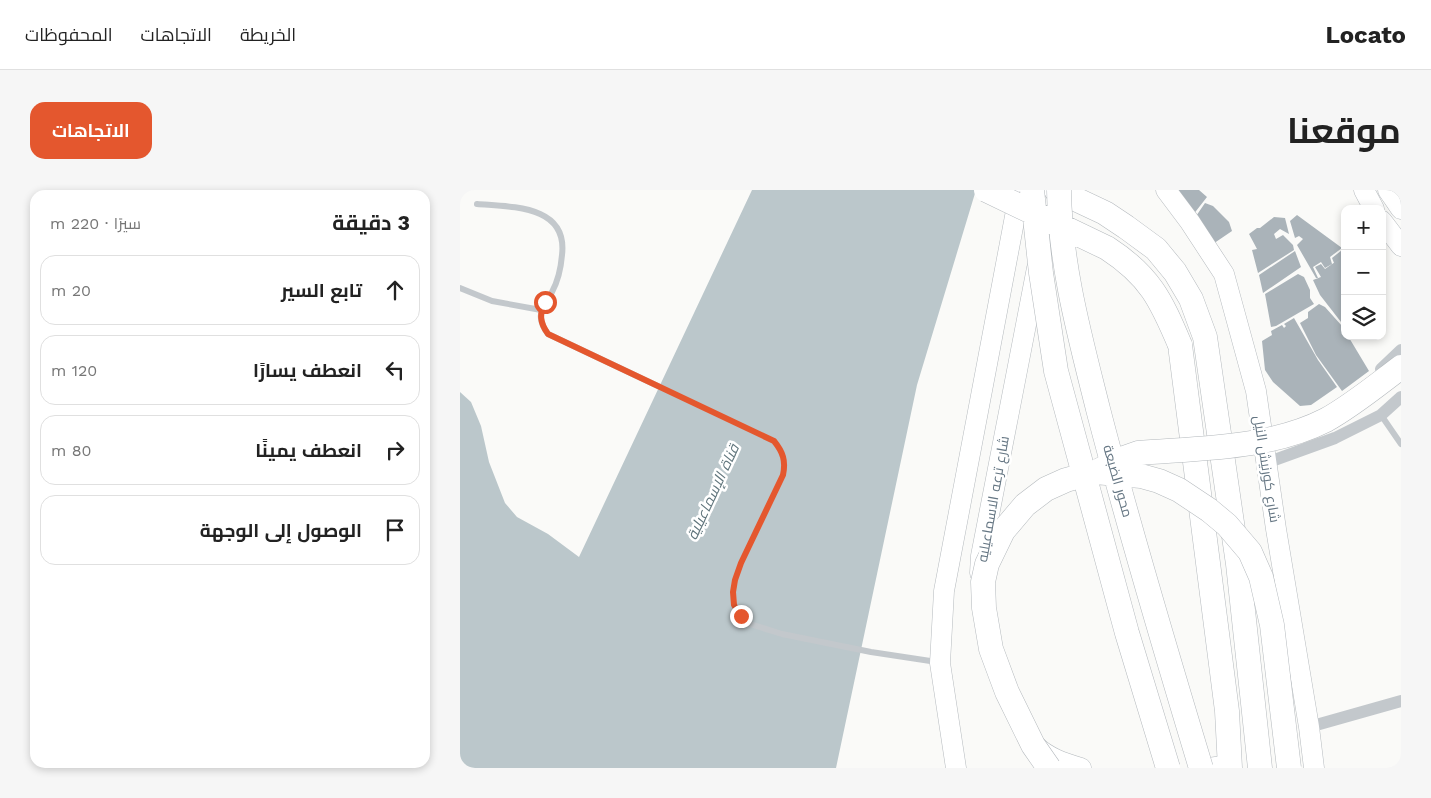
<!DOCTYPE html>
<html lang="ar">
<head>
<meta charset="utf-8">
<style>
	:root { --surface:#fff; --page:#f6f6f6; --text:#222; --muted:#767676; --line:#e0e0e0; --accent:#e4572e }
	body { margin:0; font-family:"Work Sans",Cairo,sans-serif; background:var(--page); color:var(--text); direction:rtl }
	.controls { position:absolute; right:15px; top:15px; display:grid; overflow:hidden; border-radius:10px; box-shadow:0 2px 8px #0003 }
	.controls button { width:45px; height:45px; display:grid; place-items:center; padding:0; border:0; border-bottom:1px solid var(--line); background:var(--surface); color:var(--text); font:25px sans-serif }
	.stop { position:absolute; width:15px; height:15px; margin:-11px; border:4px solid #e4572e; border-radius:50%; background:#fff }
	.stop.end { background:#e4572e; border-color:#fff; box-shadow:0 1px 5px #0008 }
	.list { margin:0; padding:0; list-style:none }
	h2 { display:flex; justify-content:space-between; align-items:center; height:65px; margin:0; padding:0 20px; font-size:21px }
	h2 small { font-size:16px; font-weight:400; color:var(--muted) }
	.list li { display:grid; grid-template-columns:32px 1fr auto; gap:15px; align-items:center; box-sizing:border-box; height:70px; margin:0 10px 10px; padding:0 10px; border:1px solid var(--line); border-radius:15px }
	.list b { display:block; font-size:19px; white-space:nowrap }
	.list em { font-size:16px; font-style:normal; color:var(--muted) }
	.icon { flex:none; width:28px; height:28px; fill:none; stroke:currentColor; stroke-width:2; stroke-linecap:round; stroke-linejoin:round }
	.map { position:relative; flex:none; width:941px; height:578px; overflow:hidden; direction:ltr; border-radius:15px }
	header { display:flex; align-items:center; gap:30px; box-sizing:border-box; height:70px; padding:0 25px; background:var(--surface); border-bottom:1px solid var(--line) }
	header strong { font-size:24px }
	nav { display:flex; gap:28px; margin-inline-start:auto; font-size:18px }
	.intro { display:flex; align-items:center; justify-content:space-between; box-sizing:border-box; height:120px; padding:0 30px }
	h1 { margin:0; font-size:35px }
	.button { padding:12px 22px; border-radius:15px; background:var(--accent); color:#fff; font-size:18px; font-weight:700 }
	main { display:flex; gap:30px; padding:0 30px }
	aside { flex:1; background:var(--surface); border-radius:15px; box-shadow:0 2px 8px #0003 }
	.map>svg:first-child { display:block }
</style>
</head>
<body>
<header>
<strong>Locato</strong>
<nav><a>الخريطة</a><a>الاتجاهات</a><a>المحفوظات</a></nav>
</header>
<div class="intro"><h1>موقعنا</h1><a class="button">الاتجاهات</a></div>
<main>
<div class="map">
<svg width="941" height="578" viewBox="0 0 941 578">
	<rect width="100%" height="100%" fill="#fafaf8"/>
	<!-- water -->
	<path fill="#bbc7cb" d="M292 0H516L457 195 376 578H0V202L11 212 21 236 29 272 45 313 57 327 88 344 119 367Z"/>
	<!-- building -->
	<path fill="#aab3b9" d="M714 0H739L747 7 729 30Z
		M745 13 753 16 769 32 772 41 747 58 732 32Z
		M837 25 882 58 870 67 872 74 865 78 861 72 853 77 858 88H856L837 55 843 49 839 46 835 48 830 31Z
		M814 27 825 28 829 44 820 39 814 44 816 49 823 45 833 55 834 60 798 83 792 60 797 59 789 44 797 38H800Z
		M882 60 885 64V129L881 132 860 105 853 90 861 87 855 77 861 74 865 79 875 72 874 73 872 68Z
		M835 61 841 77 803 103 799 85Z
		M838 84 844 87 850 100V108L854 114 816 136 811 137 805 104Z
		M859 114 865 117 882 136 885 140V146H888L909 181 882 201 856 165 840 133 848 128V122Z
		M834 128 858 170 877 197 851 215 840 216 813 192 805 180 802 151 812 145 811 141 822 135 824 138 826 136 824 134Z"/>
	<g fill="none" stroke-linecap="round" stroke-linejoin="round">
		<defs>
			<path id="primary" d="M706 0 730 32 764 84 796 201 816 339 849 537 854 578
				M904 0 914 19
				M928 0 941 19
				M922 31 941 56
				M520 383 521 366 577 78
				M576 556C588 568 605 573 621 578
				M496 578 480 473 484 401 560 0
				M749 578 770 575"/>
			<path id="highway" d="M596 0 645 23 666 37 696 59 715 82 731 109 745 147 778 374 800 578
				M720 155 767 521 770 578"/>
		</defs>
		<!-- primary casing -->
		<use href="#primary" stroke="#b5babe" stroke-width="21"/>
		<!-- highway casing -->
		<use href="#highway" stroke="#b4b9bd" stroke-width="25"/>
		<!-- lane -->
		<path stroke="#c3c8cc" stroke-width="6" d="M17 14C52 17 108 15 102 65 101 77 98 91 92 102 83 119 74 125 88 144L314 251C323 262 326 271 323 285L281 373 275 390 273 402 275 415 281 426 290 434 322 444 411 462 477 472
			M0 98 32 111 81 120
			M921 225 941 254"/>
		<!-- street -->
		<path stroke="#c3c8cc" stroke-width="12" d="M921 179 941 160
			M806 273 875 248 921 225 941 207
			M849 537 941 511"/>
		<!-- primary -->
		<use href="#primary" stroke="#fff" stroke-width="20"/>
		<!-- highway -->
		<use href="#highway" stroke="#fff" stroke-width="24"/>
		<defs>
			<path id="highway-bridge" d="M526 0 647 58C690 86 701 110 720 155
				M572 0 581 83 596 181 667 443 708 578
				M599 0C600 75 620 147 638 219 669 339 705 459 741 578
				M640 280 661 269 678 263C740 258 809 259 866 230 893 215 917 195 941 177
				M589 578 573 555 547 502 531 459 524 418 523 392 527 374 543 341 565 315 586 299 606 290 635 282 681 286 699 291 719 300 749 320 767 335 790 362 801 387 812 435 829 578"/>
		</defs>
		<!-- highway-bridge casing -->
		<use href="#highway-bridge" stroke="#b4b9bd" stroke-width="25" stroke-linecap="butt"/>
		<!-- highway-bridge -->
		<use href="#highway-bridge" stroke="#fff" stroke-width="24"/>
	</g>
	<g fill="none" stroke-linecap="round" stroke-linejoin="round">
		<!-- route -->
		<path stroke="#e4572e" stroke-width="6" d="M85 112C79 124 80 133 88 144L314 251C323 262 326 271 323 285L281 373 275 390 273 402 274 415 281 426"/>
	</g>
	<g text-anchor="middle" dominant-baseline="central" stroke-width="5" stroke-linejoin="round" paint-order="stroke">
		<!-- street labels -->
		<g font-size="14" fill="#657683" stroke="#fff">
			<text transform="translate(807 279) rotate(81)">شارع كورنيش النيل</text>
			<text transform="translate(658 291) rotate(74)">محور الضبعة</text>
			<text transform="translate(533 309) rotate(-80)">شارع ترعه الاسماعيليه</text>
		</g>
		<!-- water labels -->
		<g font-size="15" font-style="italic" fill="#60757c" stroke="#fff">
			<text transform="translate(253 302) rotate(-65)">قناة الإسماعيلية</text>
		</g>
	</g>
</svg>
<div class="controls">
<button>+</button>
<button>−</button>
<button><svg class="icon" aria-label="layers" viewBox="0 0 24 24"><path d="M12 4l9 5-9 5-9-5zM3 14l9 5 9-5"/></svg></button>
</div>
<div class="stop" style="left:85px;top:112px"></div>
<div class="stop end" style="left:281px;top:426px"></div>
</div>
<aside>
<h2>3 دقيقة<small>سيرًا · 220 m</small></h2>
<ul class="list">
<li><svg class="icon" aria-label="ahead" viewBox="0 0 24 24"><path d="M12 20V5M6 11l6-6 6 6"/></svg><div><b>تابع السير</b></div><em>20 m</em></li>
<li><svg class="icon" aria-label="left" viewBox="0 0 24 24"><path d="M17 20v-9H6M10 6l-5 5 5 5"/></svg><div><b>انعطف يسارًا</b></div><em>120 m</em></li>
<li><svg class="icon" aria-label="right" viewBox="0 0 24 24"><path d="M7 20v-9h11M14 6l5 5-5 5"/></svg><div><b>انعطف يمينًا</b></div><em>80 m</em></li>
<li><svg class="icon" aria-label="arrive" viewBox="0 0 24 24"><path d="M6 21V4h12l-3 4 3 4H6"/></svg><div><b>الوصول إلى الوجهة</b></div></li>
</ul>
</aside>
</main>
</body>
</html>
